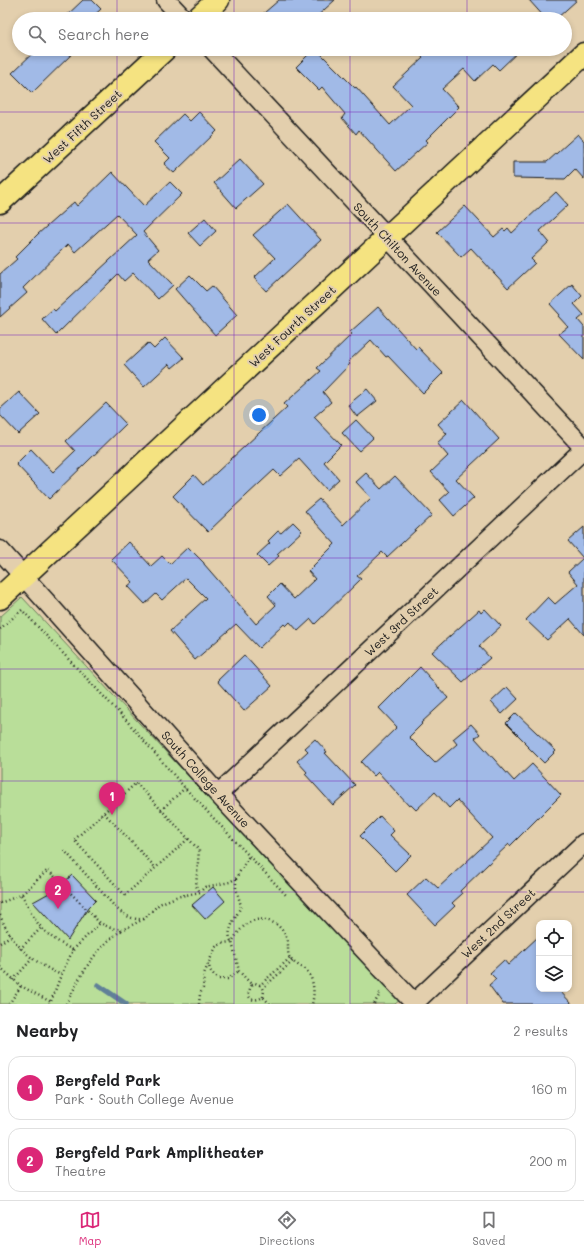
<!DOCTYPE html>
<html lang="en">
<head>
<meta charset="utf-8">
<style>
	:root { --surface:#fff; --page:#f6f6f6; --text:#202124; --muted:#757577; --line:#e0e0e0; --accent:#db2777 }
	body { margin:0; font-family:Mali,sans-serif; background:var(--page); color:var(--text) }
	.controls { position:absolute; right:12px; bottom:12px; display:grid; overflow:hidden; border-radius:8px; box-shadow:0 2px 6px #0003 }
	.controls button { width:36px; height:36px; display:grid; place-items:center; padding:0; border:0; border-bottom:1px solid var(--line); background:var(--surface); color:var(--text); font:20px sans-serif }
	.you { position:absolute; left:259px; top:415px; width:14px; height:14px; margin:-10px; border:3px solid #fff; border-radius:50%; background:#1a73e8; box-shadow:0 0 0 6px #1a73e833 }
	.badge { display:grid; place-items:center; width:26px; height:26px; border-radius:50%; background:var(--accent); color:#fff; font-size:13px; font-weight:700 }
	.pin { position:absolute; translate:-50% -33px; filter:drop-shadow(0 1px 2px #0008) }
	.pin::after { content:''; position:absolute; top:21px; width:14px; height:12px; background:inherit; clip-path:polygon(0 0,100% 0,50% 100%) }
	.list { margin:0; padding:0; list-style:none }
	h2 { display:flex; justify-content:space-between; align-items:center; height:52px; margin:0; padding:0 16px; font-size:17px }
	h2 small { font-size:13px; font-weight:400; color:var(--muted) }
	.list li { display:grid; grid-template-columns:26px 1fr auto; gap:12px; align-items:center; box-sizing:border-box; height:64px; margin:0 8px 8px; padding:0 8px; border:1px solid var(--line); border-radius:12px }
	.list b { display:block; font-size:15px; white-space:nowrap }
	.list p { margin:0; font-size:13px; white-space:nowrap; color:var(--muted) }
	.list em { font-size:13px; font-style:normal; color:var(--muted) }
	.icon { flex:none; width:22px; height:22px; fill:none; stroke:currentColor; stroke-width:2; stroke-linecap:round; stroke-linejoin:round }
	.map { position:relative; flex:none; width:584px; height:1004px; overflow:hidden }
	.search { position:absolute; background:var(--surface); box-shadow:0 2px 6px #0003; left:12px; right:12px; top:12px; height:44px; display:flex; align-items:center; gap:10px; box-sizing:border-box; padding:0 14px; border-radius:22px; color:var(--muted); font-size:15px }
	.sheet { height:196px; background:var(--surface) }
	nav { display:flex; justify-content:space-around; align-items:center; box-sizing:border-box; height:56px; border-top:1px solid var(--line); background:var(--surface); font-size:11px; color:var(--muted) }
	nav a { display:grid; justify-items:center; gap:2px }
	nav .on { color:var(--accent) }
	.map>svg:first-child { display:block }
</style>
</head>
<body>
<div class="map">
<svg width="584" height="1004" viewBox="0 0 584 1004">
	<rect width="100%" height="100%" fill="#e3cfad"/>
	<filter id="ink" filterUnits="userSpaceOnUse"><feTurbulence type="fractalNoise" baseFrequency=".025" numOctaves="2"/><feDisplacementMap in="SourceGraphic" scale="8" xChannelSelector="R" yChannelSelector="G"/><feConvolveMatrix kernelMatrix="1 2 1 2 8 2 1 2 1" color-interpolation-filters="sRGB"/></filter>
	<g filter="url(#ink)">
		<!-- green -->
		<path fill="#b9de99" stroke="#6a7d5a" d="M22 597 256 849 400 1000 395 1004H0V617Z"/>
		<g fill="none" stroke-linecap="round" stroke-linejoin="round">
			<!-- stream -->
			<path stroke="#608098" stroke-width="5.5" d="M98 985 126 1004"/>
		</g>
		<!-- building -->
		<path fill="#a1bae7" stroke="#1c1c1c" d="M83 0H92L101 9 90 19H63Z
			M279 0H335L314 19H257Z
			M529 0H577L556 19H546Z
			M37 49H77L32 93 12 73Z
			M314 49H316L355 88 356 87 390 125 411 105 393 86 423 58 421 56 428 49H521L499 70 493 64 475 81 464 69 442 89 459 107 426 140 428 142 396 171 359 130 356 134 342 118 345 114 322 87 319 90 296 67Z
			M199 112 217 131 174 173 164 164 170 158 154 142 183 114 190 121Z
			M578 134 584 141V179L575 169 565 179 513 178V162H547Z
			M240 159 263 184 236 208 214 183Z
			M112 172 144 206 170 182 182 194 143 232 158 250 148 259 173 285 158 299 133 273 124 281 118 274 56 335 42 319 53 309 55 311 137 235 117 214 75 252 68 244 23 288 27 293 0 317V274L17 259 15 257 38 234 74 202 77 206Z
			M556 192 568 205 540 231 549 242 531 259 535 263 508 288 471 248 461 257 437 232 465 206 494 237 503 229 505 231 508 228 512 233Z
			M288 204 321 240 266 291 254 278 275 258 253 235Z
			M205 218 216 231 200 246 188 233Z
			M190 275 206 291 212 286 237 315 215 335 175 289Z
			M572 284 582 296 574 304 584 315 578 320 584 327V360L559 334 568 327 558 316 560 315 550 304Z
			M378 307 416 349 418 347 443 373 423 393 388 356 386 357 371 340 348 362 350 364 323 392 331 402 314 417 341 445 324 462 339 479 327 490 299 459 280 476 274 470 232 509 208 532 173 496 194 475 203 485 287 407 284 404 321 371 317 368 352 334 350 332Z
			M165 338 184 358 172 368 169 364 144 387 124 365 148 343 154 349Z
			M367 389 377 401 357 417 348 405Z
			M19 392 40 414 18 434 0 415V409Z
			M464 400 499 439 456 479 474 498 454 516 440 500 449 492 431 472 448 456 437 443 447 434 438 424Z
			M106 403 126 424 49 499 16 464 31 449 53 472 75 451 66 441Z
			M356 420 373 438 359 451 342 433Z
			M366 473 381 489 395 476 432 515 387 557 382 552 357 576 361 579 315 624 311 619 298 631 290 622 286 626 284 624 259 648 236 624 195 660 170 631 206 598 186 578 162 600 156 594 145 604 128 586 133 582 111 559 129 542 151 566 162 556 170 564 188 547 204 563V564L256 624 276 605 268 596 280 584 294 599 315 579 308 571 335 544 305 511 319 499 343 525 371 498 356 482Z
			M293 522 302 531 277 554 279 556 268 566 257 555 270 543 268 541 278 531 281 533Z
			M584 527V635L570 619 547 640 526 620 548 597 555 604 578 584 568 572 583 558 568 541Z
			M485 609 501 626 479 646 490 658 463 682 432 652 479 610 481 613Z
			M244 655 272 686 244 711 217 681Z
			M420 667 448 698 421 723 422 724 409 737 435 763 457 744 453 739 471 724 480 734 475 738 514 781 532 764 561 795 510 846 509 844 487 865 460 891 462 894 452 903 455 906 435 925 407 895 426 877 438 888 492 838 457 800 449 808 435 792 416 810 411 805 409 806 378 772 374 776 361 762 397 727 379 708Z
			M507 687 518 699 502 714 491 702Z
			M516 713 556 751 544 763 524 743 525 742 506 723Z
			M315 739 327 752 325 753 355 785 333 805 305 774 307 772 297 761 308 751 305 748Z
			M380 816 394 831 390 835 411 855 395 871 360 836Z
			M72 875 96 900 88 908 68 940 33 902 58 888Z
			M213 887 225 901 205 919 192 905Z
			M539 936V989H558L572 1004H503L489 985 496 979 490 973 504 960 508 965Z"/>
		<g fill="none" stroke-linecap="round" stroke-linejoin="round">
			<defs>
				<path id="minor" d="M166 0 184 19
					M212 49 584 448
					M0 550 218 794 415 1004
					M218 794 584 449
					M413 1004 584 843"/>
				<path id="major" d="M197 19 218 0
					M0 202 165 49
					M0 598 584 54"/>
			</defs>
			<!-- minor casing -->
			<use href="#minor" stroke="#1c1c1c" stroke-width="21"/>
			<!-- major casing -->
			<use href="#major" stroke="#1c1c1c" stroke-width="25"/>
			<!-- path -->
			<path stroke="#1c1c1c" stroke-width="2.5" stroke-dasharray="1 3" stroke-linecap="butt" d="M0 629 22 610 126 720 185 788 287 896
				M161 810 185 788
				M104 813 156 868
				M188 839 125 895 74 840 136 783C157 805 178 828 199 850L196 886 200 892
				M64 850 117 909C126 916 132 920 144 919L159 904 176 897 200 892 205 887 230 882 236 878 249 856
				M236 879V888L241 906C237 916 224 933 232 942L239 971 252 985C245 996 250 1004 263 997L270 1004
				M21 895C27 901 28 909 33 916 43 933 56 941 73 950L61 975 50 1004
				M0 903 21 895 48 870 100 923 111 928 122 930 142 920
				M0 915C12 946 32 961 61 975
				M0 943 10 936
				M20 949 41 928
				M73 950 100 923
				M209 963C209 971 212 973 218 979H228L239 971
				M0 967 21 986 51 1002
				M13 980 32 959
				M252 985 255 983 260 985 290 958
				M263 997 264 991 263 988 293 961
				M9 1004 21 986
				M66 1004C82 974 93 950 122 930
				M199 1004 200 994 203 988 204 974 212 955 216 947 223 943 232 942C241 926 254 913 274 923 279 926 284 931 286 937 290 943 286 952 290 958 293 963 300 966 305 969 314 977 315 993 312 1004
				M374 1004 380 994 378 993"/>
			<!-- minor -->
			<use href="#minor" stroke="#e3cfad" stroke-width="18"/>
			<!-- major -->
			<use href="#major" stroke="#f5e381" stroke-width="22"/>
		</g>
	</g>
	<!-- grid -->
	<path fill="none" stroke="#7b2cbf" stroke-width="1" stroke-opacity="0.55" d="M117 0V19M234 0V19M350 0V19M467 0V19M117 49V1004M234 49V1004M350 49V1004M467 49V1004M0 112H584M0 223H584M0 335H584M0 446H584M0 558H584M0 669H584M0 781H584M0 892H584"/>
	<g text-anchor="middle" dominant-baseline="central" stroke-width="4" stroke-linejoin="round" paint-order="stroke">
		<!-- street labels -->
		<g font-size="12" fill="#1c1c1c" stroke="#e3cfad">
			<text transform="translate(82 126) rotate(-43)">West Fifth Street</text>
			<text transform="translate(398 249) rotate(47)">South Chilton Avenue</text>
			<text transform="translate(292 326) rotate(-43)">West Fourth Street</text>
			<text transform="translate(401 621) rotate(-43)">West 3rd Street</text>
			<text transform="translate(206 779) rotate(48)">South College Avenue</text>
			<text transform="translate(498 923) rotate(-43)">West 2nd Street</text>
		</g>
	</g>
</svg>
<div class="controls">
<button><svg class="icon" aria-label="locate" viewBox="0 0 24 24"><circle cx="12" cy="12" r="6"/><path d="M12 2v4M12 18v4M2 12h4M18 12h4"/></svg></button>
<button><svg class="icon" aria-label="layers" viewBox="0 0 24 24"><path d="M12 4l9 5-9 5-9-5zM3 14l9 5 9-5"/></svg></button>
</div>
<div class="you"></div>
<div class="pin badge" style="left:112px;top:815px">1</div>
<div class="pin badge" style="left:58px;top:909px">2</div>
<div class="search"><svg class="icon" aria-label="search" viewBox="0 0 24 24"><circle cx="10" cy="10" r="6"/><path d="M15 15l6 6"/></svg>Search here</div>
</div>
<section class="sheet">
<h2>Nearby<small>2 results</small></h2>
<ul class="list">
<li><span class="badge">1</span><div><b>Bergfeld Park</b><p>Park · South College Avenue</p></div><em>160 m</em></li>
<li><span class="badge">2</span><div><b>Bergfeld Park Amplitheater</b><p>Theatre</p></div><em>200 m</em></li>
</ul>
</section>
<nav>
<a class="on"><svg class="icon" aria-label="map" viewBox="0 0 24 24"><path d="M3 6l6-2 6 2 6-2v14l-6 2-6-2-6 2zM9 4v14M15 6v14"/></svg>Map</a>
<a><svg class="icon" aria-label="directions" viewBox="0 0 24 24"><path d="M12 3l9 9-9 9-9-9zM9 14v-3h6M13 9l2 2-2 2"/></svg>Directions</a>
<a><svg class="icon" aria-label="saved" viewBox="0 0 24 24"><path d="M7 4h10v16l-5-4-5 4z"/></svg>Saved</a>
</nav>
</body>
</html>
